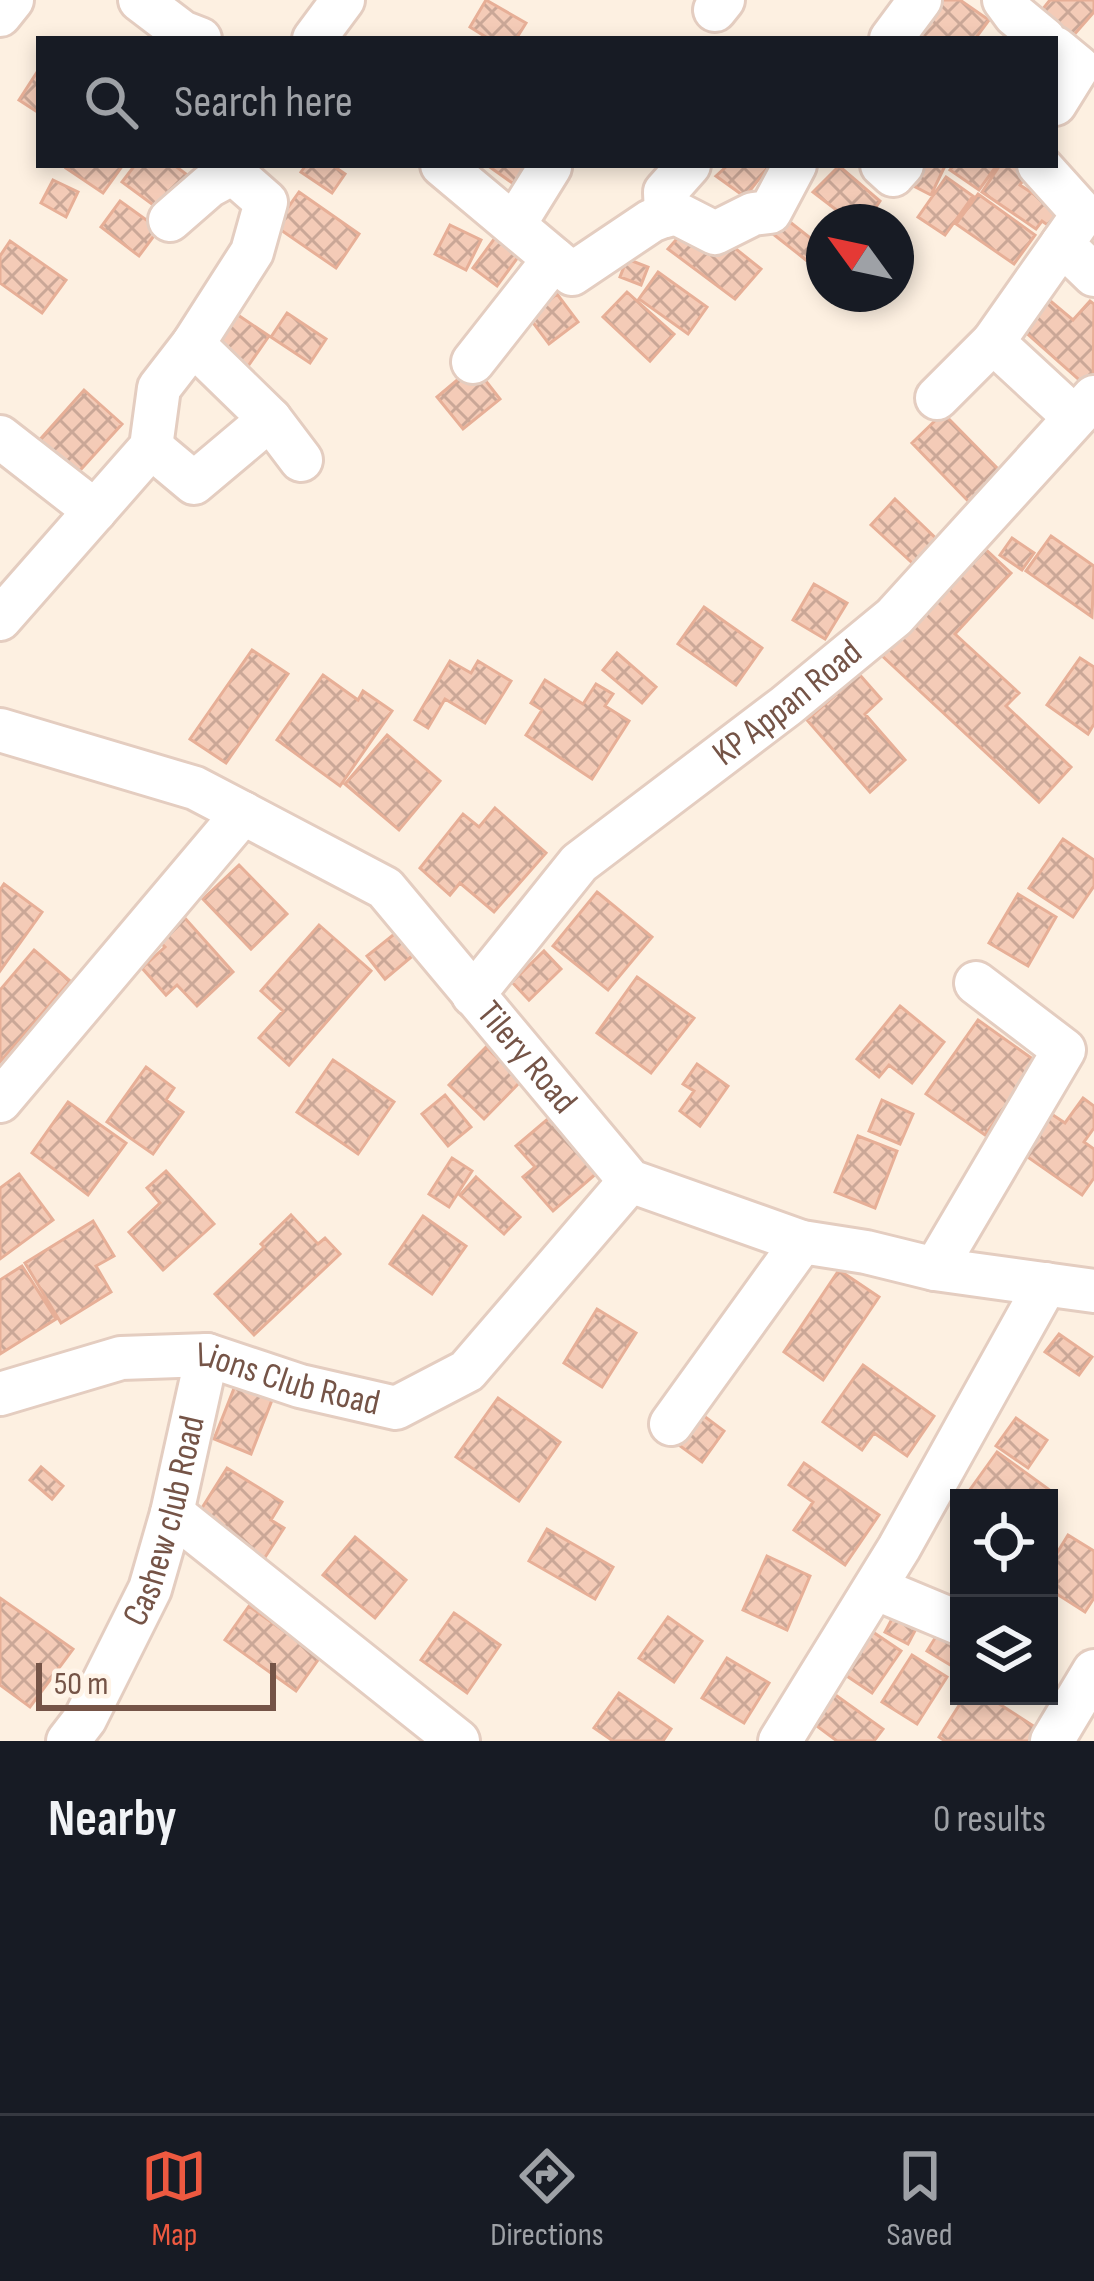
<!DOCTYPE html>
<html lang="en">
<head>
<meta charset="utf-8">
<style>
	:root { --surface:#171b24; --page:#242831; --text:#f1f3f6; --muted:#9ea1a6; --line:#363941; --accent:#ed5940 }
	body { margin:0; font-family:"Sofia Sans Condensed",sans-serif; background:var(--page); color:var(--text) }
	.controls { position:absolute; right:36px; bottom:36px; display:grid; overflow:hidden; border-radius:0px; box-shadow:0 6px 18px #0003 }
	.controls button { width:108px; height:108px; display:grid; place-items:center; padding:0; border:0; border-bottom:3px solid var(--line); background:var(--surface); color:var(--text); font:60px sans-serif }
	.compass { position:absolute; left:806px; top:204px; width:108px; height:108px; border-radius:50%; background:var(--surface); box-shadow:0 6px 18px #0003; rotate:303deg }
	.scale { position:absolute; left:36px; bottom:30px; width:240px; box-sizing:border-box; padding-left:12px; border:6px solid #755447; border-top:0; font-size:33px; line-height:42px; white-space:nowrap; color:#755447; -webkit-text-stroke:9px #fff4e8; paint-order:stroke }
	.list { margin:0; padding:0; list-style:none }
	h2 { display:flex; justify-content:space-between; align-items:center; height:156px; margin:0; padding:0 48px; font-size:51px }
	h2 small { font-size:39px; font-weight:400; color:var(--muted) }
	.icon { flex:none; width:66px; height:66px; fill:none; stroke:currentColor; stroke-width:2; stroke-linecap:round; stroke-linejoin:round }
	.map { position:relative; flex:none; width:1094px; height:1741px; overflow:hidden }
	.search { position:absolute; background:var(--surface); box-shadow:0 6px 18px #0003; left:36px; right:36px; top:36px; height:132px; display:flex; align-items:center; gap:30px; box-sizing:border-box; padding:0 42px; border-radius:0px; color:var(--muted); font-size:45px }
	.sheet { height:372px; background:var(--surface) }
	nav { display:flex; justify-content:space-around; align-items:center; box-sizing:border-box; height:168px; border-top:3px solid var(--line); background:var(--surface); font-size:33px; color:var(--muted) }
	nav a { display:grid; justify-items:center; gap:6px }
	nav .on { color:var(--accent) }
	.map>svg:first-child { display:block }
</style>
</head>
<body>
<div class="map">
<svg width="1094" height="1741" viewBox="0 0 1094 1741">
	<defs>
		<pattern id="building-cross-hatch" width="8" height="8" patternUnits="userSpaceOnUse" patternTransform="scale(3)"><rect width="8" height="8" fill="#f4cbb7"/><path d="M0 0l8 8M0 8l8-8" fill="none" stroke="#caa797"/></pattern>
	</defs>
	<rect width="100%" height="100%" fill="#fdf0e1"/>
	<!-- building -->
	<path fill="url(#building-cross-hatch)" stroke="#e7af97" stroke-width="3" d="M486 0 526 23 516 39H489L470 27Z
		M937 0H960L989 20 975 39H927L915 31Z
		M1050 0H1094V12L1073 36 1042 10Z
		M39 69V113L19 100Z
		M68 165H123L103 193 66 168Z
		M135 165H174L190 177 164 213 122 182Z
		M306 165H332L345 174 332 193 301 172Z
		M487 165H529L515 185Z
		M728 165H770L745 197 716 176Z
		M912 165 945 166 931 195 904 181Z
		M954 165H997L979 190 950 170Z
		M1000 165H1023L1030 170 1020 185 1070 218 1059 233 1042 221 1036 229 982 192Z
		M839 166 880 201 866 222H852L813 192Z
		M946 177 973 196 945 235 918 217Z
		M53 180 78 192 66 217 41 203Z
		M299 192 359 234 336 268 275 226Z
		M978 194 1035 235 1014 264 956 224Z
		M120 201 159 229 139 256 101 227Z
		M781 215 818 244 806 260 768 230Z
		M696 217 761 269 735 299 668 249Z
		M450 225 481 240 466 270 435 254Z
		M497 235 521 253 497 286 473 268Z
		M10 241 66 280 42 313 0 283V256Z
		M627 259 648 267 641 285 620 277Z
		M658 272 707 307 688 334 639 299Z
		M627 292 674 334 650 361 603 317Z
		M557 294 578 322 549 344 528 316Z
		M1048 299 1073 320 1090 301 1094 304 1093 392 1022 329Z
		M232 311 269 336 244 372 207 347Z
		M287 313 326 339 310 363 271 337Z
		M474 366 500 399 463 429 437 397Z
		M84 390 122 424 73 478 36 444Z
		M943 413 1001 472 969 502 912 443Z
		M895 499 945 547 922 572 871 525Z
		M1051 536 1094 566 1092 617 1026 571Z
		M1012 538 1034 553 1022 570 1000 555Z
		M980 544 1011 573 955 634 1019 693 1006 706 1071 767 1039 802 879 653Z
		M814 584 847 603 825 639 793 620Z
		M704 607 762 648 736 685 678 644Z
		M252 650 288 674 226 763 190 739Z
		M617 653 656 687 642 703 603 670Z
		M1080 658 1094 667V724L1088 734 1047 705Z
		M450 661 471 673 478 661 511 681 485 723 445 699 428 728 415 720Z
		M859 674 881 699 865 714 905 760 870 792 807 720Z
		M323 675 358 700 363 691 392 711 340 786 277 740Z
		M545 680 583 704 596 684 613 694 605 706 629 721 592 779 526 735 542 710 531 703Z
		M387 735 440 781 399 830 345 784Z
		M495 808 546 853 494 912 460 883 450 895 420 868 463 814 479 827Z
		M1063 839 1094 860V886L1073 917 1029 888Z
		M239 865 287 914 251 949 203 899Z
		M4 884 42 912 0 971V890Z
		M597 892 652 937 608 990 553 946Z
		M1018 894 1056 917 1028 966 989 943Z
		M183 916 233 972 197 1006 177 985 166 995 142 968 165 947 157 939Z
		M319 925 371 971 289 1065 259 1038 283 1011 261 991Z
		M398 931 416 953 385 979 367 956Z
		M34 950 70 981 0 1062V990Z
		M544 951 561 969 529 1000 512 982Z
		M637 977 694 1018 651 1073 597 1033Z
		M900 1006 944 1042 912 1083 889 1065 879 1077 857 1059Z
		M978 1020 1037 1062 985 1135 926 1094Z
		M486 1047 521 1081 484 1119 449 1085Z
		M333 1060 394 1102 358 1154 297 1112Z
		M697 1064 728 1086 700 1126 680 1111 694 1091 683 1084Z
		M146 1067 174 1088 166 1100 183 1112 153 1154 107 1122Z
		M445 1095 471 1127 448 1146 422 1114Z
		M1083 1098 1094 1106V1128L1084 1142 1094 1149V1178L1082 1195 1019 1151 1047 1111 1065 1123Z
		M882 1100 913 1114 900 1144 869 1131Z
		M68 1102 126 1143 88 1195 32 1153Z
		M550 1117 598 1172 553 1211 523 1177 535 1167 516 1146Z
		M858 1136 897 1151 875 1208 835 1192Z
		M452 1158 472 1171 449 1207 429 1194Z
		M166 1171 214 1224 163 1270 129 1232 160 1203 147 1188Z
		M19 1174 53 1220 0 1259V1188Z
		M476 1177 520 1217 504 1234 460 1195Z
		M291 1215 318 1244 325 1238 340 1254 254 1335 215 1294 264 1247 261 1244Z
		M423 1216 466 1246 432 1294 390 1264Z
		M93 1221 114 1256 96 1266 111 1292 61 1323 25 1263Z
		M22 1266 56 1319 0 1354V1280Z
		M839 1270 879 1297 823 1380 784 1352Z
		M597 1309 636 1333 602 1387 564 1363Z
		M1059 1334 1092 1357 1079 1375 1045 1352Z
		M863 1365 934 1416 907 1456 874 1433 862 1450 823 1422Z
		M235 1386 272 1400 251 1454 214 1439Z
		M498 1398 560 1442 519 1501 456 1457Z
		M684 1401 724 1431 702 1462 661 1432Z
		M1016 1418 1047 1440 1028 1468 996 1446Z
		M997 1452 1051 1491 1046 1498H964Z
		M804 1463 879 1515 845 1565 794 1530 813 1502 789 1485Z
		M41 1467 63 1486 52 1499 30 1480Z
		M227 1468 282 1502 271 1520 284 1528 262 1562 195 1519Z
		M547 1529 613 1567 595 1599 529 1561Z
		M1068 1535 1094 1551V1598L1085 1612 1049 1589V1566Z
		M355 1537 406 1580 375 1618 323 1575Z
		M767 1556 810 1576 787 1630 743 1610Z
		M0 1598 73 1649 30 1707 0 1685Z
		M249 1606 320 1657 296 1691 225 1640Z
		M454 1613 500 1645 467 1693 421 1660Z
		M894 1615 917 1627 908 1644 885 1632Z
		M668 1617 702 1641 674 1682 639 1658Z
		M864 1626 901 1651 872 1693 835 1668Z
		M937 1635 959 1649 957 1669 927 1651Z
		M912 1655 947 1677 917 1724 882 1702Z
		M727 1658 769 1683 744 1723 702 1698Z
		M823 1686 883 1729 874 1741H837L802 1715Z
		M619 1693 671 1729 663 1741H613L594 1728Z
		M965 1696H987L1038 1729 1031 1741H945L939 1737Z"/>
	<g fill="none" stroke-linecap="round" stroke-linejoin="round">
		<defs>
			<g id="minor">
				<path d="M140 0 182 32 200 39"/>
				<path d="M1004 0 1015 15 1044 39"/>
				<path d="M715 10 723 0"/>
				<path d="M0 15 12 0"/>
				<path d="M314 39 343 0"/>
				<path d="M891 39 920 0"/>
				<path d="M1055 48 1078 67 1055 104"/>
				<path d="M442 165 572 274 651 221 674 212 715 233 753 214 770 212 795 165"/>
				<path d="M882 165 893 175 902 165"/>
				<path d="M1039 165 1083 214 1062 244 1094 275"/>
				<path d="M666 216 665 192 689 165"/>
				<path d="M170 220 209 186 233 173"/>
				<path d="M514 225 550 167"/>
				<path d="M1062 244 993 342 1073 416"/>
				<path d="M473 362 554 259"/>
				<path d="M937 398 993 342"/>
				<path d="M270 419 301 460"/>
				<path d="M0 437 95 511"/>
				<path d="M151 447 194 483 270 419 193 344"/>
				<path d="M0 619 151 447 159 388 193 344 252 252 266 202 233 173 237 165"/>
				<path id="s1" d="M0 730 195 788 385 888 630 1181 802 1242 866 1252 935 1269 1094 1291"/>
				<path id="s2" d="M473 995 579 863 786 706 894 617 1094 397"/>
				<path d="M0 1101 243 813"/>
				<path d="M935 1269 1064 1050 976 983"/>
				<path id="s3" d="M0 1394 121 1358 207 1355 300 1386 396 1408 467 1371 630 1181"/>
				<path d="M671 1424 802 1242"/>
				<path d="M172 1513 458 1741"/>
				<path d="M875 1588 959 1623"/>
				<path id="s4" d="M68 1741 85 1719 150 1589 172 1513 207 1355"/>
				<path d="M780 1741 899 1548 1046 1284"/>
				<path d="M1052 1741 1094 1671"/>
			</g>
		</defs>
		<!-- minor casing -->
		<use href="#minor" stroke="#e4cdc0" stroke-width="48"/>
		<!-- minor -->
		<use href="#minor" stroke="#fff" stroke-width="42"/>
	</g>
	<g text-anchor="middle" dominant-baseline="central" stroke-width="12" stroke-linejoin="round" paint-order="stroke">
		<!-- street labels -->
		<g font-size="36" fill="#755447" stroke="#fff4e8">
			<text stroke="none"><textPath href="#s2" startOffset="432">KP Appan Road</textPath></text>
			<text stroke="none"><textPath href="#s1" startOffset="639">Tilery Road</textPath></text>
			<text stroke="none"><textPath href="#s3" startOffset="297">Lions Club Road</textPath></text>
			<text stroke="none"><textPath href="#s4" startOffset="243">Cashew club Road</textPath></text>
		</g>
	</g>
</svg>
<div class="controls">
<button><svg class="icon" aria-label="locate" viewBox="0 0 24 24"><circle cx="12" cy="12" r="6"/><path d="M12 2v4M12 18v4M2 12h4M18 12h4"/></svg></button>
<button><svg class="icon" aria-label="layers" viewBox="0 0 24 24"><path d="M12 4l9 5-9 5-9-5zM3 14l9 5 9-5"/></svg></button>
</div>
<svg class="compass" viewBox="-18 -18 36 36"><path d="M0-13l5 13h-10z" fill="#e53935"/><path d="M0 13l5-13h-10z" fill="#9ea1a6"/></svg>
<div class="scale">50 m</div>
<div class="search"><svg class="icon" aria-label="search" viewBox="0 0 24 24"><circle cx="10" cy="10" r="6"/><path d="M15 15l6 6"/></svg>Search here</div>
</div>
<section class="sheet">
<h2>Nearby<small>0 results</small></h2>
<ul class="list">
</ul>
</section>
<nav>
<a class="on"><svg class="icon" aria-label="map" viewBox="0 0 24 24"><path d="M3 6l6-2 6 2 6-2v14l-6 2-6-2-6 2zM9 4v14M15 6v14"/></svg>Map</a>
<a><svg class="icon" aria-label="directions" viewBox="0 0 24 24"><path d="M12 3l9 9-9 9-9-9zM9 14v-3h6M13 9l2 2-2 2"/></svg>Directions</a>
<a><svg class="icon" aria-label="saved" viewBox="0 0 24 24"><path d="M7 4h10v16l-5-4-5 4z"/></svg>Saved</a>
</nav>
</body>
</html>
